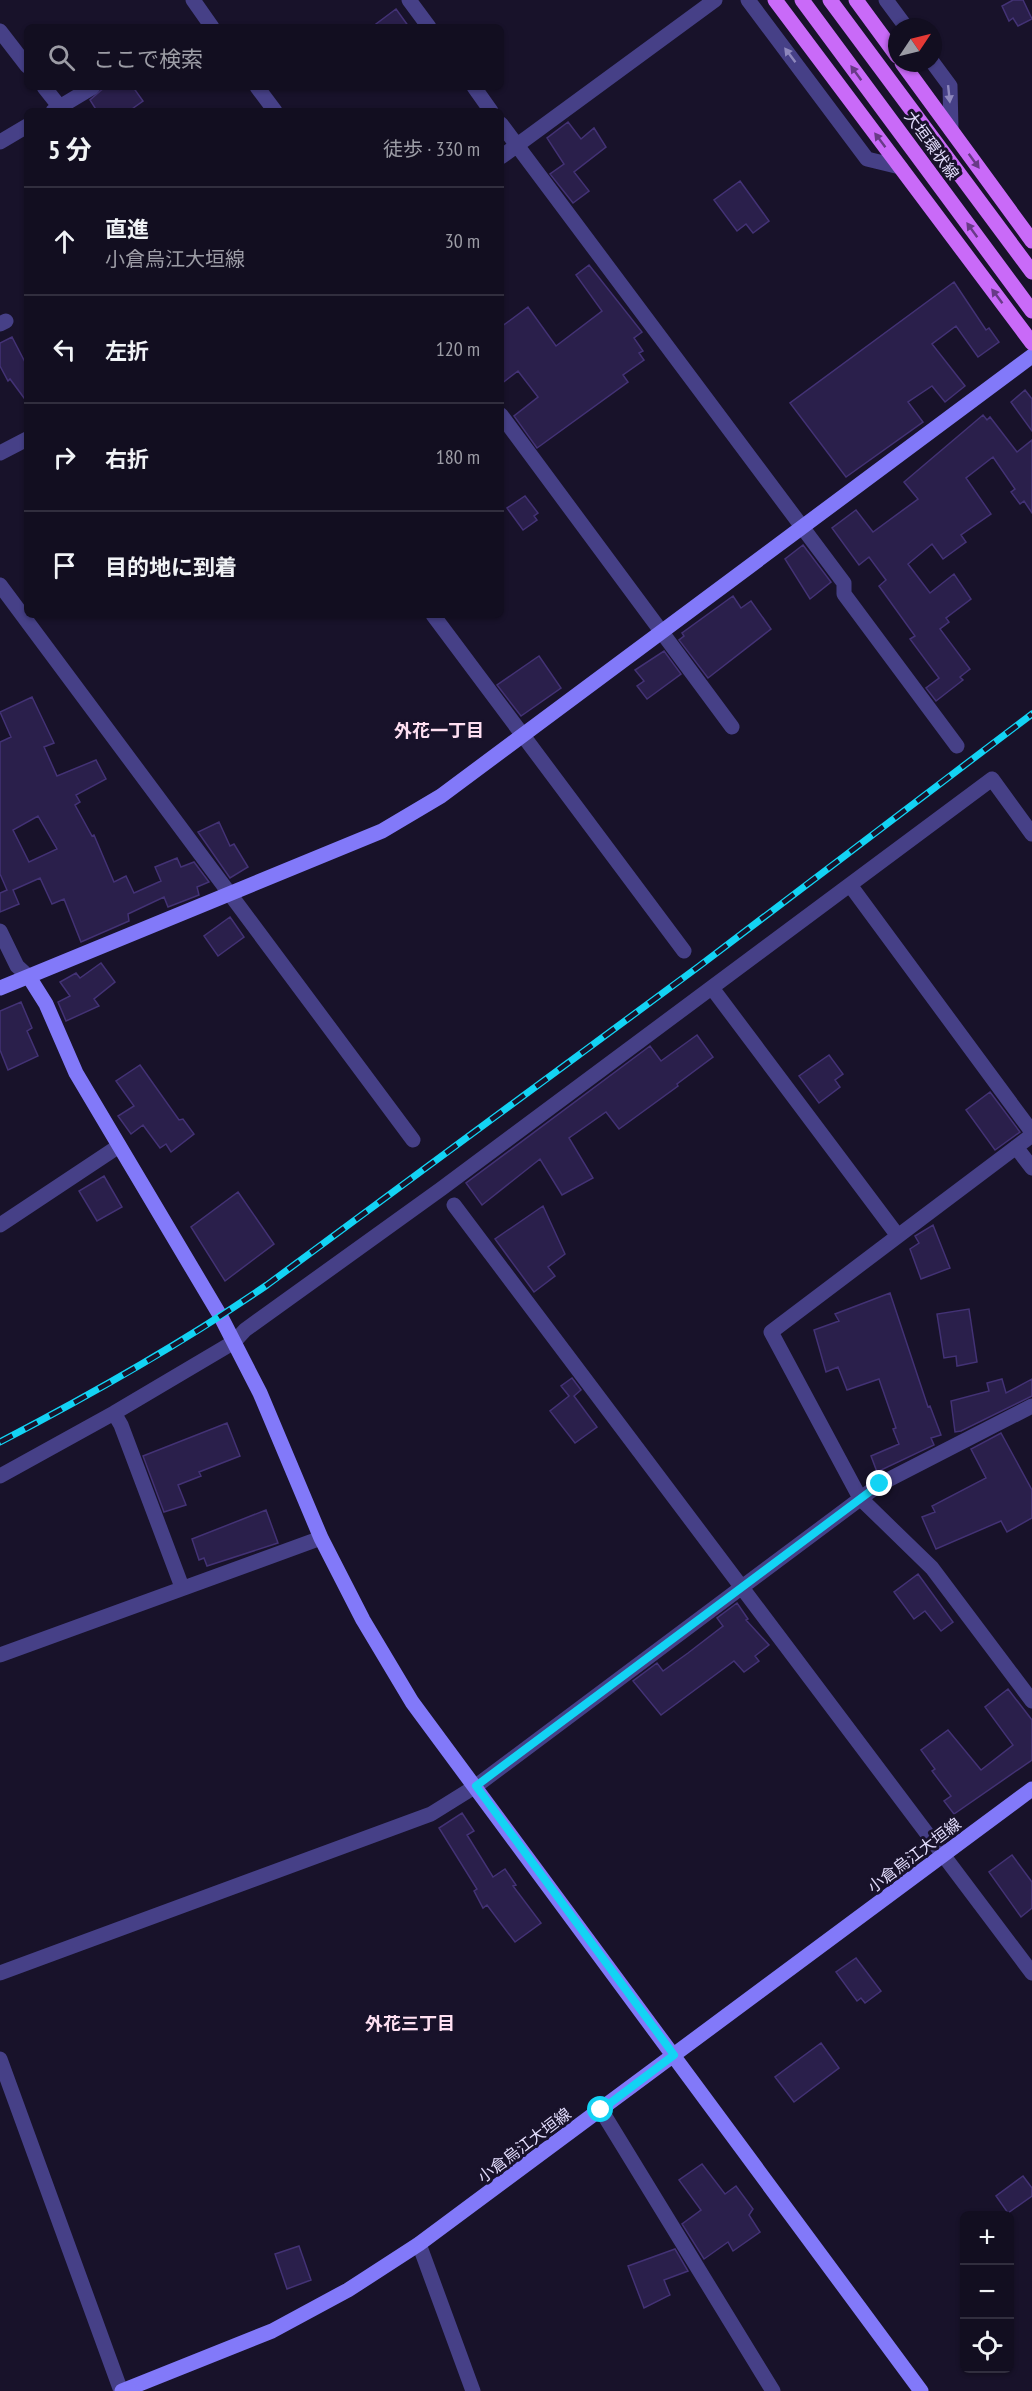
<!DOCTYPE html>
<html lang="ja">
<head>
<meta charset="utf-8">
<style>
	:root { --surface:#120e20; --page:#1f1c2d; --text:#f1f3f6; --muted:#9c9ca5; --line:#312e3e }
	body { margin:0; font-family:"PT Sans Narrow","Noto Sans JP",sans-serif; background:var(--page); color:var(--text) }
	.controls { position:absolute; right:18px; bottom:18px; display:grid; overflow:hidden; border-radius:9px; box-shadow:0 2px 4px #0004 }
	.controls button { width:54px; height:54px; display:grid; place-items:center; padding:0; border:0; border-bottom:2px solid var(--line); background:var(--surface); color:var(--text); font:30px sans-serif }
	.compass { position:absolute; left:888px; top:18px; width:54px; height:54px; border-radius:50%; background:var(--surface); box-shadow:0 2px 4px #0004; rotate:55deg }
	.stop { position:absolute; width:18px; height:18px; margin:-14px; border:4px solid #13d3f4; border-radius:50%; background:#fff }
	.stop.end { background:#13d3f4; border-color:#fff; box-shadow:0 2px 6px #0008 }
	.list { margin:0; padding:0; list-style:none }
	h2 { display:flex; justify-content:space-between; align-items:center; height:78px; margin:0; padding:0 24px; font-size:26px }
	h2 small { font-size:20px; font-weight:400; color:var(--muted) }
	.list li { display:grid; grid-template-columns:39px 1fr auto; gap:18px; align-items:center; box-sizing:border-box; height:108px; padding:0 24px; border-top:2px solid var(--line) }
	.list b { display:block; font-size:22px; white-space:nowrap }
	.list p { margin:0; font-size:20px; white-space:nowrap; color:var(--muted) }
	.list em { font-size:20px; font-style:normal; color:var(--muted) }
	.icon { flex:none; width:33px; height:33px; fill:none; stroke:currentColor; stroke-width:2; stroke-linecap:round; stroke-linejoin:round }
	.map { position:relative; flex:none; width:1032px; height:2391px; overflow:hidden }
	.search { position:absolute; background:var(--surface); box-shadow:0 2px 4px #0004; left:24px; top:24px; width:480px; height:66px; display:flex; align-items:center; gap:15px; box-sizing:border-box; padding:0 21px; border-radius:9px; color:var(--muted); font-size:22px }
	.panel { position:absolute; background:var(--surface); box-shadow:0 2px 4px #0004; left:24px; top:108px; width:480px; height:510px; border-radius:9px }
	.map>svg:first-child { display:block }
</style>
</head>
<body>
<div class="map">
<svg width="1032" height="2391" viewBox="0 0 1032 2391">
	<rect width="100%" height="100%" fill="#18122a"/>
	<!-- building -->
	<path fill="#2a1f4b" stroke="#433275" stroke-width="1.5" fill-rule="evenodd" d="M1013 0H1023L1032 19 1018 26 1013 18 1009 21 1002 6Z
		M396 9 409 27H372Z
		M105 87H133L143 101 129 111H97L90 100Z
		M568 122 581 139 594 128 606 147 574 172 589 191 573 203 550 174 564 164 547 138Z
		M740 181 769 221 753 233 746 224 737 231 714 200Z
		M589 265 642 332 634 338 643 351 639 353 644 360 623 375 628 382 537 448 514 416 538 397 518 371 501 384V327L528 307 556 346 602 311 576 275Z
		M954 282 986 330 989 328 999 342 978 357 956 326 932 344 965 386 945 402 932 386 908 402 923 422 846 477 790 403Z
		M12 337 27 366V402L10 379 8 381 0 366V343Z
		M1025 390 1032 399V431L1011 402Z
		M983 415 987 420 990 417 1017 452 1032 440V513L1024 501 1020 504 1011 492 1015 489 993 457 966 478 991 514 961 535 966 542 943 559 932 544 908 564 930 593 954 574 971 599 946 618 949 622 940 629 970 669 960 677 963 680 936 701 926 688 939 678 910 639 915 636 879 586 886 580 869 557 859 565 832 528 856 510 873 532 918 499 904 482Z
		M525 496 538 513 534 516 537 520 523 530 507 508Z
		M803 545 831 582 810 599 785 559Z
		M733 596 741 608 751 601 771 629 708 678 679 640 684 636 682 633Z
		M664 651 681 674 647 699 637 686 644 681 635 670Z
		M539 656 561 688 521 716 497 685Z
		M32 697 54 743 44 747 57 776 96 760 106 779 76 795 80 802 75 805 92 836 94 835 114 882 126 876 134 893 161 881 155 867 177 858 181 867 194 862 209 882 197 887 199 895 168 907 164 897 128 914 129 921 81 942 64 899 52 904 40 878 13 890 19 904 0 912V893L7 890 0 874V742L11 737 0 712ZM38 816 57 849 29 862 13 830Z
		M219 822 230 846 234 844 248 867 230 878 198 832Z
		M230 917 244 937 218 956 204 936Z
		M101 963 115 982 94 999 99 1006 66 1021 58 1002 70 996 60 982 76 973 80 978Z
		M21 1002 32 1028 27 1031 38 1056 8 1070 0 1050V1011Z
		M697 1035 713 1057 677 1084 678 1086 619 1129 606 1112 569 1138 593 1178 562 1195 540 1159 482 1205 466 1183 650 1046 661 1061Z
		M829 1055 843 1074 835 1080 840 1087 819 1103 799 1076Z
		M140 1065 179 1120 183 1119 194 1134 171 1152 166 1144 160 1148 143 1125 131 1134 118 1116 134 1106 116 1081Z
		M990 1092 1020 1132 995 1150 966 1110Z
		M104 1176 122 1207 97 1221 79 1191Z
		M238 1192 274 1244 225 1281 191 1227Z
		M543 1206 565 1254 548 1267 555 1276 534 1292 495 1239Z
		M933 1225 950 1268 921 1279 910 1249 919 1243 915 1236Z
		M890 1293 928 1407 930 1406 941 1435 931 1438 934 1445 877 1472 871 1456 899 1444 893 1429 896 1428 879 1379 847 1390 838 1367 826 1372 814 1330 839 1321 835 1314Z
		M969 1309 977 1362 957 1366 956 1356 944 1358 937 1314Z
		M572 1378 581 1390 574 1396 597 1427 575 1443 550 1411 569 1396 561 1386Z
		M1002 1379 1006 1393 1032 1379V1396L961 1431 955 1432 951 1401 989 1391 987 1383Z
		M227 1423 240 1456 199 1472 201 1476 178 1485 186 1505 164 1512 143 1456Z
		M1001 1433 1032 1490V1518L1007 1532 1001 1521 936 1549 922 1517 935 1512 932 1506 986 1478 971 1449Z
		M266 1510 278 1543 207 1566 204 1558 199 1560 192 1539Z
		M918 1574 953 1622 941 1631 925 1611 914 1619 894 1592Z
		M737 1603 748 1619 746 1620 769 1645 755 1656 759 1661 744 1672 734 1661 661 1715 633 1681 657 1663 663 1671 688 1653 723 1626 717 1618Z
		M1008 1689 1032 1720V1760L954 1814 944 1801 951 1796 932 1771 935 1769 921 1750 948 1730 981 1770 1013 1745 985 1707Z
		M462 1813 474 1831 467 1835 493 1877 505 1869 516 1885 513 1886 541 1923 515 1942 487 1905 483 1908 474 1891 477 1889 439 1828Z
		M1012 1855 1032 1882V1908L1021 1917 989 1872Z
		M856 1958 881 1991 865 2003 861 1998 857 2001 836 1972Z
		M821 2043 839 2068 794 2102 775 2077Z
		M702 2164 725 2194 736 2186 753 2209 749 2215 760 2232 733 2251 728 2242 704 2259 682 2224 701 2210 679 2180Z
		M1023 2176 1032 2188V2196L1008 2213 996 2196Z
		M299 2246 311 2280 287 2289 275 2254Z
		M675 2249 688 2271 664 2280 670 2295 644 2308 628 2266Z"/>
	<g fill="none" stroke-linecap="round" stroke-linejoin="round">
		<!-- street -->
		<path stroke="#464087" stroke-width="15" d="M193 0 212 27
			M409 0 429 27
			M748 0 867 159 900 167
			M886 0 906 27
			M0 31 27 66
			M933 63 950 86 951 130
			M44 87 63 111
			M257 87 275 111
			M474 87 491 111
			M53 111 93 87
			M501 124 844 583V594L957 746
			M0 142 27 126
			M501 157 715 0
			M0 324 6 321
			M501 415 732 727
			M0 453 27 439
			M0 585 413 1140
			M433 615 684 951
			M850 885 1032 1132
			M0 931 17 966 29 977
			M712 988 898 1236 1032 1135
			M1016 1147 1032 1168
			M454 1205 1032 1973
			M0 1225 119 1146
			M898 1236 771 1332 860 1498 932 1568 1032 1701
			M114 1413 121 1425 182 1587
			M0 1476 114 1413 234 1342 245 1330 441 1189 992 779 1032 834
			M0 1655 321 1538
			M0 1973 431 1814 476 1786 880 1484 1032 1406
			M0 2059 121 2391
			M601 2110 773 2391
			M419 2244 473 2391"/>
		<!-- secondary -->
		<path stroke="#8279f9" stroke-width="15" d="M29 977 46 1004 76 1073 221 1317 260 1393 321 1538 363 1620 412 1702 921 2391
			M0 988 382 831 441 796 1032 356
			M122 2391 272 2331 348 2290 419 2244 1032 1789"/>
		<!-- primary -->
		<path stroke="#c96af8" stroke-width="15" d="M775 0 1032 343
			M802 0 1032 311
			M830 0 1032 272
			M856 0 897 56
			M902 63 1032 241"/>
		<defs>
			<path id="rail" d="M0 1442C92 1394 181 1344 267 1285L698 967 1032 714"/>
		</defs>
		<!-- rail casing -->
		<use href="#rail" stroke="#13d3f4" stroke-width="7"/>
		<!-- rail -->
		<use href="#rail" stroke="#18122a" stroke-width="4.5" stroke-dasharray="14" stroke-linecap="butt"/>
	</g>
	<!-- one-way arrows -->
	<defs><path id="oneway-solid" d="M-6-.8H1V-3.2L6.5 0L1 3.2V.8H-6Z" transform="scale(1.5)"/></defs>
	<g fill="#8d87bc">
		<use href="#oneway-solid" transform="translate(790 55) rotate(-127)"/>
		<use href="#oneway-solid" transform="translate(949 94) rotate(84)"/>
	</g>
	<g fill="#683a87">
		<use href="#oneway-solid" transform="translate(856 73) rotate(-126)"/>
		<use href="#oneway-solid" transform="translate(880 140) rotate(-127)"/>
		<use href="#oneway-solid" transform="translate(974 161) rotate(54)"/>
		<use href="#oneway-solid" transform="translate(972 230) rotate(-126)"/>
		<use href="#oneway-solid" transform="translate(997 296) rotate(-127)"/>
	</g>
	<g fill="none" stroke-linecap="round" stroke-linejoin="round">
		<!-- route -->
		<path stroke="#13d3f4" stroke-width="8" d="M601 2110 674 2055 476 1786 880 1484"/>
	</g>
	<g text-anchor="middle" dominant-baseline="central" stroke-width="6" stroke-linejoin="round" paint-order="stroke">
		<!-- street labels -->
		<g font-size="16" fill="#e3ddfd" stroke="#18122a">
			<text transform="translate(932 145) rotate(54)">大垣環状線</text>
			<text transform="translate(914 1855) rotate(-37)">小倉烏江大垣線</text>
			<text transform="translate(524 2145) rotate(-37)">小倉烏江大垣線</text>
		</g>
		<!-- neighbourhood labels -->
		<g font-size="18" font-weight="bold" fill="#fedff1" stroke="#18122a">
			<text x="439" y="730">外花一丁目</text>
			<text x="410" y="2023">外花三丁目</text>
		</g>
	</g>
</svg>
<div class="controls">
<button>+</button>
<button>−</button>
<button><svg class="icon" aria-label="locate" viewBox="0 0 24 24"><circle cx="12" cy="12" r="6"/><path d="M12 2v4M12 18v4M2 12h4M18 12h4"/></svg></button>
</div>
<svg class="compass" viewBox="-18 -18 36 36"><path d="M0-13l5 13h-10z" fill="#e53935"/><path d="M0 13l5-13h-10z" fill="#9c9ca5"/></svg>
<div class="stop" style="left:601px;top:2110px"></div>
<div class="stop end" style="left:880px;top:1484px"></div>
<div class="search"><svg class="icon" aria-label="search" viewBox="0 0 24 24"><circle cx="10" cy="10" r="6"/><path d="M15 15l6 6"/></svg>ここで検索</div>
<section class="panel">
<h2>5 分<small>徒歩 · 330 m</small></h2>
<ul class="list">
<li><svg class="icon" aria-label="ahead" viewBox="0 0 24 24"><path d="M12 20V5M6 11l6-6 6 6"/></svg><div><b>直進</b><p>小倉烏江大垣線</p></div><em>30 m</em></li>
<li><svg class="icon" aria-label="left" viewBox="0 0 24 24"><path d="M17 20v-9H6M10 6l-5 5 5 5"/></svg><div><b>左折</b></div><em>120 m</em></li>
<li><svg class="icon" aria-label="right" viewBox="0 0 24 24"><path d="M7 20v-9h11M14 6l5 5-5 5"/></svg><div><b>右折</b></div><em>180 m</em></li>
<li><svg class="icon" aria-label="arrive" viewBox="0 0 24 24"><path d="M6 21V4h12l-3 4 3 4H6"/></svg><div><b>目的地に到着</b></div></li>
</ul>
</section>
</div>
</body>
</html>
